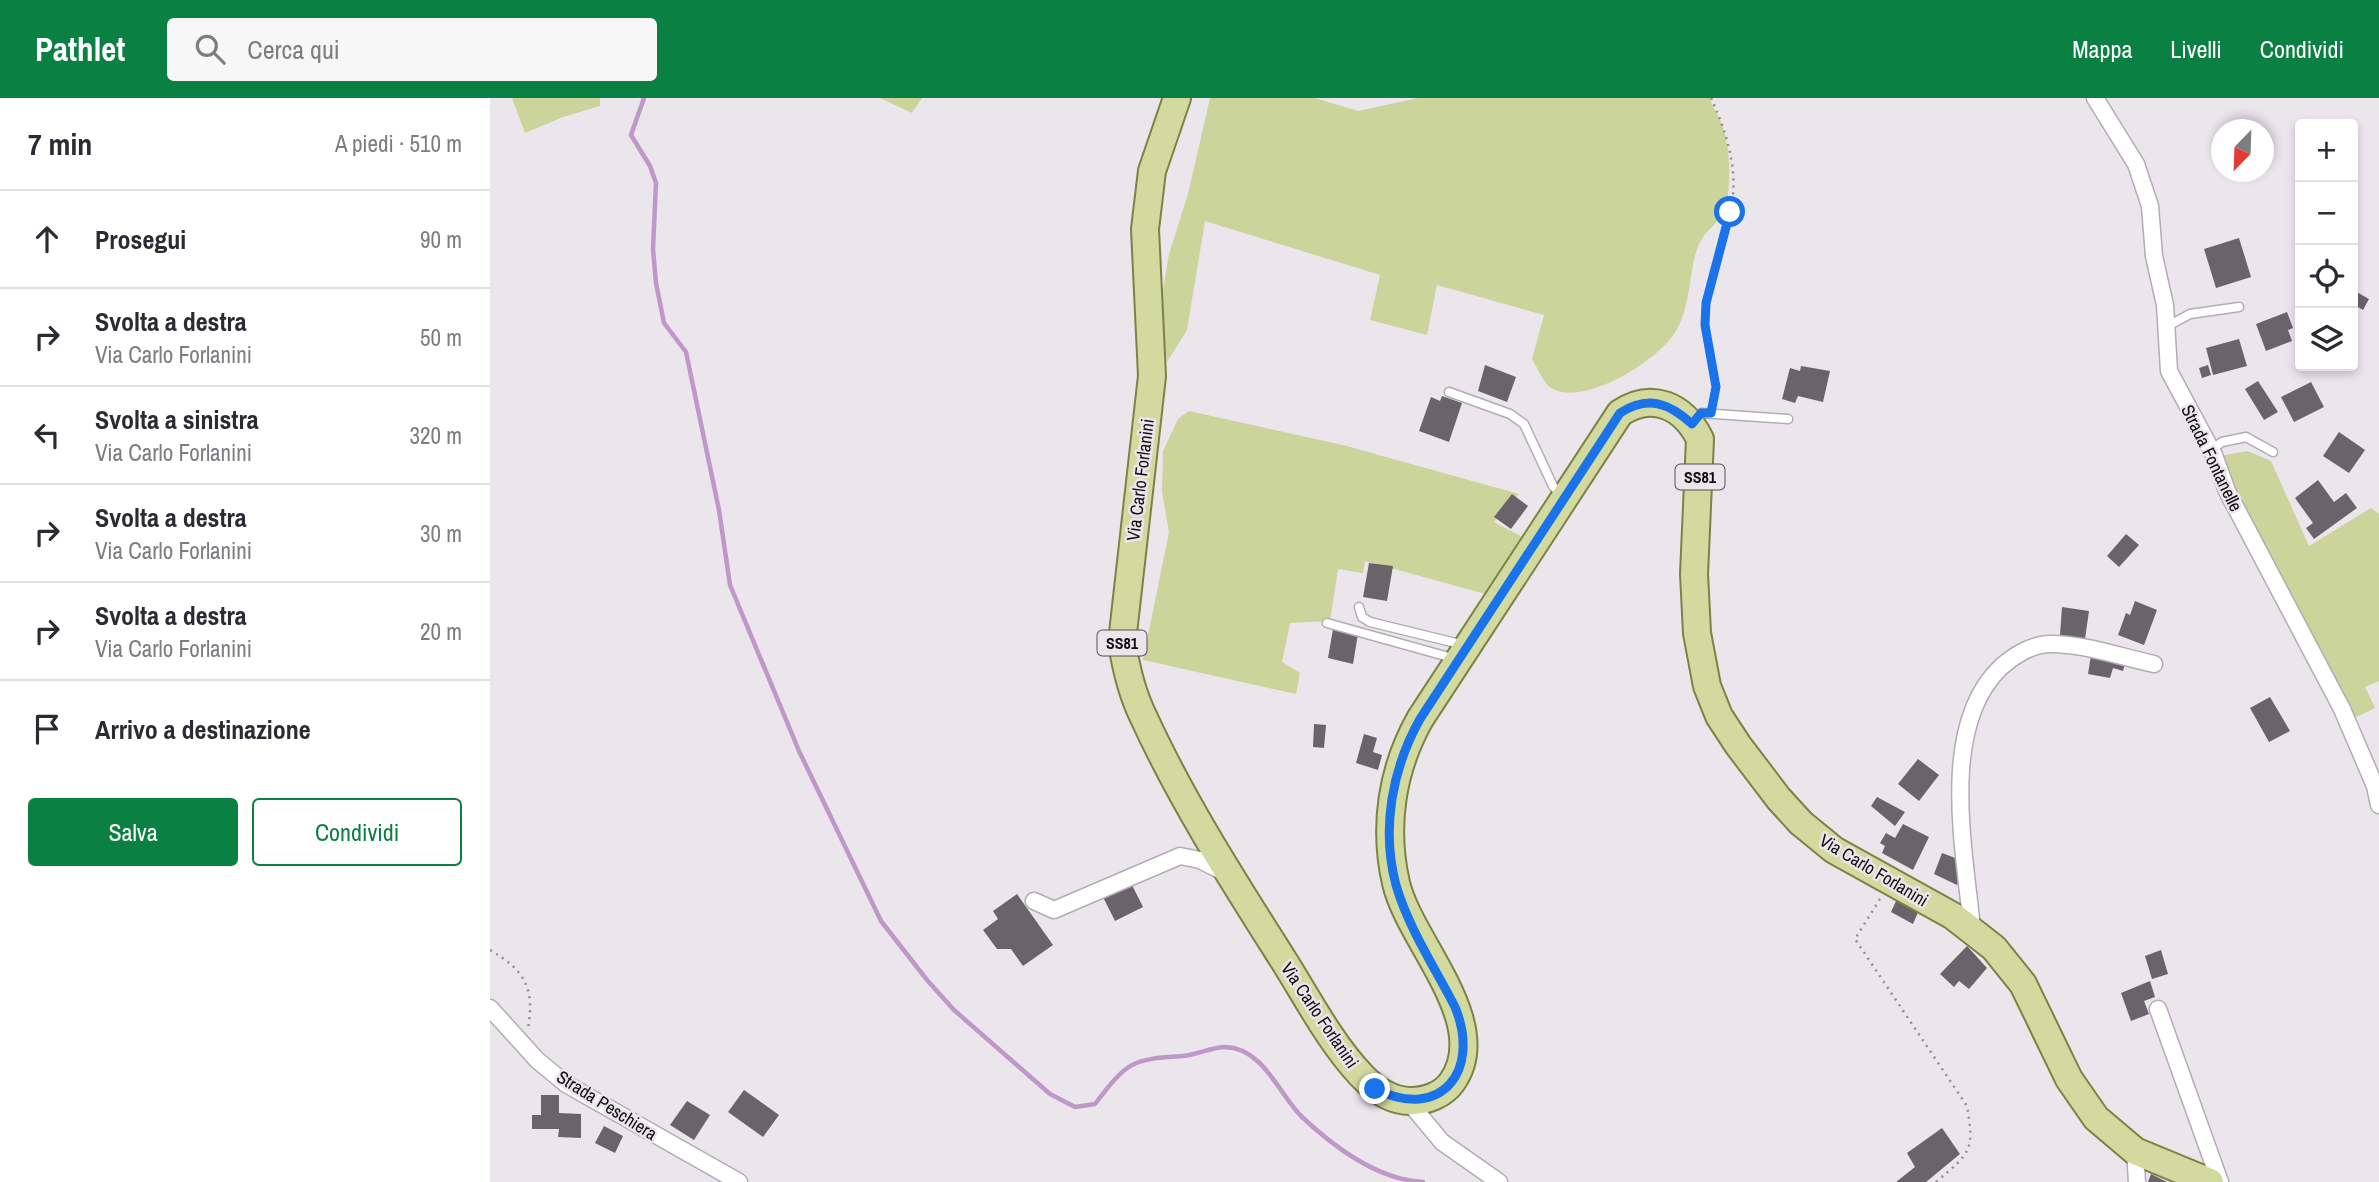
<!DOCTYPE html>
<html lang="it">
<head>
<meta charset="utf-8">
<style>
	:root { --surface:#fff; --page:#f7f7f7; --text:#2b2b33; --muted:#7c7c81; --line:#e1e1e2; --accent:#0b8043 }
	body { margin:0; font-family:"Archivo Narrow",sans-serif; background:var(--page); color:var(--text) }
	.controls { position:absolute; right:21px; top:21px; display:grid; overflow:hidden; border-radius:7px; box-shadow:0 4px 10px #0003 }
	.controls button { width:63px; height:63px; display:grid; place-items:center; padding:0; border:0; border-bottom:2px solid var(--line); background:var(--surface); color:var(--text); font:35px sans-serif }
	.compass { position:absolute; left:1721px; top:21px; width:63px; height:63px; border-radius:50%; background:var(--surface); box-shadow:0 4px 10px #0003; rotate:203deg }
	.stop { position:absolute; width:21px; height:21px; margin:-16px; border:5px solid #1a73e8; border-radius:50%; background:#fff }
	.stop.end { background:#1a73e8; border-color:#fff; box-shadow:0 2px 7px #0008 }
	.list { margin:0; padding:0; list-style:none }
	h2 { display:flex; justify-content:space-between; align-items:center; height:91px; margin:0; padding:0 28px; font-size:30px }
	h2 small { font-size:23px; font-weight:400; color:var(--muted) }
	.list li { display:grid; grid-template-columns:46px 1fr auto; gap:21px; align-items:center; box-sizing:border-box; height:98px; padding:0 28px; border-top:2px solid var(--line) }
	.list b { display:block; font-size:26px; white-space:nowrap }
	.list p { margin:0; font-size:23px; white-space:nowrap; color:var(--muted) }
	.list em { font-size:23px; font-style:normal; color:var(--muted) }
	.actions { display:flex; gap:14px; padding:21px 28px }
	.actions a { flex:1; padding:16px 0; border:2px solid var(--accent); border-radius:7px; text-align:center; font-size:24px; color:var(--accent) }
	.actions .main { background:var(--accent); color:#fff }
	.icon { flex:none; width:38px; height:38px; fill:none; stroke:currentColor; stroke-width:2; stroke-linecap:round; stroke-linejoin:round }
	.map { position:relative; flex:none; width:1889px; height:1084px; overflow:hidden }
	header { display:flex; align-items:center; gap:42px; box-sizing:border-box; height:98px; padding:0 35px; background:var(--accent); color:#fff }
	header strong { font-size:33px }
	nav { display:flex; gap:38px; margin-inline-start:auto; font-size:24px }
	.search { width:490px; height:63px; background:var(--page); display:flex; align-items:center; gap:18px; box-sizing:border-box; padding:0 24px; border-radius:7px; color:var(--muted); font-size:26px }
	main { display:flex }
	aside { flex:1; background:var(--surface) }
	.map>svg:first-child { display:block }
</style>
</head>
<body>
<header>
<strong>Pathlet</strong>
<div class="search"><svg class="icon" aria-label="search" viewBox="0 0 24 24"><circle cx="10" cy="10" r="6"/><path d="M15 15l6 6"/></svg>Cerca qui</div>
<nav><a>Mappa</a><a>Livelli</a><a>Condividi</a></nav>
</header>
<main>
<aside>
<h2>7 min<small>A piedi · 510 m</small></h2>
<ul class="list">
<li><svg class="icon" aria-label="ahead" viewBox="0 0 24 24"><path d="M12 20V5M6 11l6-6 6 6"/></svg><div><b>Prosegui</b></div><em>90 m</em></li>
<li><svg class="icon" aria-label="right" viewBox="0 0 24 24"><path d="M7 20v-9h11M14 6l5 5-5 5"/></svg><div><b>Svolta a destra</b><p>Via Carlo Forlanini</p></div><em>50 m</em></li>
<li><svg class="icon" aria-label="left" viewBox="0 0 24 24"><path d="M17 20v-9H6M10 6l-5 5 5 5"/></svg><div><b>Svolta a sinistra</b><p>Via Carlo Forlanini</p></div><em>320 m</em></li>
<li><svg class="icon" aria-label="right" viewBox="0 0 24 24"><path d="M7 20v-9h11M14 6l5 5-5 5"/></svg><div><b>Svolta a destra</b><p>Via Carlo Forlanini</p></div><em>30 m</em></li>
<li><svg class="icon" aria-label="right" viewBox="0 0 24 24"><path d="M7 20v-9h11M14 6l5 5-5 5"/></svg><div><b>Svolta a destra</b><p>Via Carlo Forlanini</p></div><em>20 m</em></li>
<li><svg class="icon" aria-label="arrive" viewBox="0 0 24 24"><path d="M6 21V4h12l-3 4 3 4H6"/></svg><div><b>Arrivo a destinazione</b></div></li>
</ul>
<div class="actions"><a class="main">Salva</a><a>Condividi</a></div>
</aside>
<div class="map">
<svg width="1889" height="1084" viewBox="0 0 1889 1084">
	<rect width="100%" height="100%" fill="#ebe6ec"/>
	<!-- green -->
	<path fill="#cbd49b" d="M22 0H110V8L73 19 35 35Z
		M390 0H432L422 15Z
		M720 0H825L868 13 928 0H1220C1222 9 1228 16 1231 24 1240 47 1241 79 1237 103 1234 124 1217 129 1209 146 1198 172 1202 206 1186 233 1169 262 1096 308 1063 291 1053 286 1048 270 1042 261L1054 217 947 187 937 237 880 222 890 177 715 123 697 232 677 264 670 209 679 156 698 96Z
		M699 313 853 347 1029 396 1004 424 1042 444 1003 498 875 463 873 475 848 471 840 523 800 525 792 564 810 575 806 596 653 562 679 434 672 393 673 353 688 321Z
		M1758 353 1781 363 1819 448 1881 410 1889 416V583L1875 589 1885 610 1860 622 1730 358Z"/>
	<g fill="none" stroke-linecap="round" stroke-linejoin="round">
		<!-- stream -->
		<path stroke="#bf97c8" stroke-width="4.5" d="M154 0 141 37 160 68 166 85 163 151 166 185 174 225 196 254 229 412 240 487 309 653 391 823 437 882 464 912 560 996 585 1009 605 1006C637 964 641 961 693 958 707 957 722 949 735 949 774 950 789 997 812 1019 844 1049 888 1082 933 1084"/>
	</g>
	<!-- building -->
	<path fill="#69646a" d="M1749 140 1761 179 1726 190 1714 151Z
		M1863 192 1879 201 1873 212 1863 206Z
		M1797 214 1803 230 1798 232 1802 243 1776 253 1766 226Z
		M1749 241 1757 268 1723 277 1716 250Z
		M995 267 1026 279 1017 304 988 293Z
		M1718 267 1721 277 1712 280 1709 270Z
		M1311 268 1340 273 1333 304 1308 298 1305 305 1292 301 1300 270 1310 273Z
		M1768 283 1788 314 1774 322 1755 291Z
		M1821 284 1834 309 1804 324 1791 299Z
		M952 298 972 305 959 344 929 333 941 299 950 303Z
		M1849 334 1875 352 1859 375 1833 358Z
		M1828 382 1844 404 1856 395 1867 410 1824 441 1816 430 1823 425 1805 400Z
		M1022 396 1038 408 1021 431 1004 419Z
		M1636 436 1649 447 1629 469 1617 458Z
		M879 465 903 468 897 503 873 499Z
		M1645 503 1667 512 1654 547 1628 537 1636 515 1640 517Z
		M1572 509 1599 513 1595 541 1570 537Z
		M843 531 868 536 863 566 838 560Z
		M1601 557 1635 566 1633 573 1623 570 1620 580 1598 576Z
		M1780 599 1800 633 1779 644 1760 610Z
		M824 626 836 627 834 650 823 649Z
		M874 636 887 640 883 654 892 657 888 672 866 665Z
		M1428 661 1449 677 1429 703 1408 686Z
		M1387 699 1415 714 1405 728 1381 708Z
		M1413 726 1439 739 1423 772 1392 755 1395 748 1390 745 1396 735 1405 740Z
		M1452 755 1468 761 1471 777 1467 787 1444 776Z
		M640 783 653 809 625 823 612 797Z
		M527 796 563 847 533 868 521 851H507L493 832 508 821 503 813Z
		M1407 801 1429 812 1423 826 1401 814Z
		M1477 848 1497 870 1479 891 1469 883 1464 889 1450 876Z
		M1671 852 1678 876 1662 881 1655 858Z
		M1660 883 1665 899 1654 903 1659 916 1641 923 1631 895Z
		M254 992 289 1017 273 1039 238 1014Z
		M51 997H69V1015L91 1016V1040L68 1039 69 1031H42V1017H51Z
		M197 1003 220 1017 204 1042 180 1027Z
		M114 1028 133 1038 125 1055 105 1045Z
		M1452 1030 1470 1056 1436 1084H1406L1425 1069 1417 1055Z
		M1661 1076 1677 1084H1658Z"/>
	<g fill="none" stroke-linecap="round" stroke-linejoin="round">
		<defs>
			<path id="service" d="M1676 229 1700 216 1749 209
				M959 294 1020 316 1034 326 1063 388 1072 398
				M1204 324 1211 315 1298 321
				M1721 352 1732 344 1756 339 1783 354
				M869 509 872 519 880 524 974 547
				M837 525 966 561"/>
			<path id="minor" d="M1605 0 1646 66 1660 108 1664 158 1675 207 1679 273 1724 357 1737 393 1852 611 1885 688 1889 707
				M544 803 564 812 690 758 710 762 736 775
				M1482 831C1475 753 1448 629 1511 569 1523 558 1541 547 1558 546 1592 545 1631 559 1664 566
				M0 910 47 962 76 986 249 1084
				M1668 911 1730 1084
				M918 1003 952 1044 1009 1084
				M1645 1053 1647 1084"/>
			<path id="primary" d="M687 0 662 73 655 131 662 278 632 544C636 571 642 596 654 620 693 705 744 784 794 863 818 901 840 944 871 977 884 991 901 1003 921 1003 936 1003 953 997 962 984 1004 925 919 843 906 785 893 728 902 671 930 621L1130 315C1162 294 1193 307 1210 341L1204 476 1207 535 1217 588 1229 618 1248 647 1289 701 1311 725 1344 752 1463 818 1504 850 1533 886 1579 981 1606 1020 1645 1053 1720 1084"/>
		</defs>
		<!-- service casing -->
		<use href="#service" stroke="#b2adb3" stroke-width="11"/>
		<!-- minor casing -->
		<use href="#minor" stroke="#b2adb3" stroke-width="19"/>
		<!-- primary casing -->
		<use href="#primary" stroke="#7b8344" stroke-width="30"/>
		<!-- path -->
		<path stroke="#918d91" stroke-width="2.5" stroke-dasharray="2 5" stroke-linecap="butt" d="M1221 0C1237 35 1250 76 1240 115 1232 146 1217 177 1216 209 1215 242 1229 273 1223 305
			M1390 801 1365 841 1477 1008C1485 1053 1480 1055 1446 1084
			M0 852C35 872 45 891 38 930"/>
		<!-- service -->
		<use href="#service" stroke="#fff" stroke-width="8"/>
		<!-- minor -->
		<use href="#minor" stroke="#fff" stroke-width="16"/>
		<!-- primary -->
		<use href="#primary" stroke="#d2daa0" stroke-width="26"/>
	</g>
	<g fill="none" stroke-linecap="round" stroke-linejoin="round">
		<!-- route -->
		<path stroke="#1a73e8" stroke-width="9" d="M885 991C952 1024 991 972 965 909 945 870 918 829 906 787 891 731 902 671 930 621L1130 315C1158 297 1179 305 1202 326L1211 315H1221L1226 289 1215 227 1216 205 1240 114"/>
	</g>
	<g text-anchor="middle" dominant-baseline="central" stroke-width="5" stroke-linejoin="round" paint-order="stroke">
		<!-- shield labels -->
		<g fill="#ebe6ec" stroke="#525053" stroke-width="2">
			<rect x="1185.5" y="366.5" width="49" height="25" rx="5"/>
			<rect x="607.5" y="532.5" width="49" height="25" rx="5"/>
		</g>
		<g font-size="16" font-weight="bold" fill="#110f11">
			<text x="1210" y="379">SS81</text>
			<text x="632" y="545">SS81</text>
		</g>
		<!-- street labels -->
		<g font-size="18" fill="#110f11" stroke="#ebe6ec">
			<text transform="translate(1722 360) rotate(64)">Strada Fontanelle</text>
			<text transform="translate(650 382) rotate(-83)">Via Carlo Forlanini</text>
			<text transform="translate(1384 772) rotate(31)">Via Carlo Forlanini</text>
			<text transform="translate(830 917) rotate(56)">Via Carlo Forlanini</text>
			<text transform="translate(117 1007) rotate(32)">Strada Peschiera</text>
		</g>
	</g>
</svg>
<div class="controls">
<button>+</button>
<button>−</button>
<button><svg class="icon" aria-label="locate" viewBox="0 0 24 24"><circle cx="12" cy="12" r="6"/><path d="M12 2v4M12 18v4M2 12h4M18 12h4"/></svg></button>
<button><svg class="icon" aria-label="layers" viewBox="0 0 24 24"><path d="M12 4l9 5-9 5-9-5zM3 14l9 5 9-5"/></svg></button>
</div>
<svg class="compass" viewBox="-18 -18 36 36"><path d="M0-13l5 13h-10z" fill="#e53935"/><path d="M0 13l5-13h-10z" fill="#7c7c81"/></svg>
<div class="stop" style="left:1240px;top:114px"></div>
<div class="stop end" style="left:885px;top:991px"></div>
</div>
</main>
</body>
</html>
